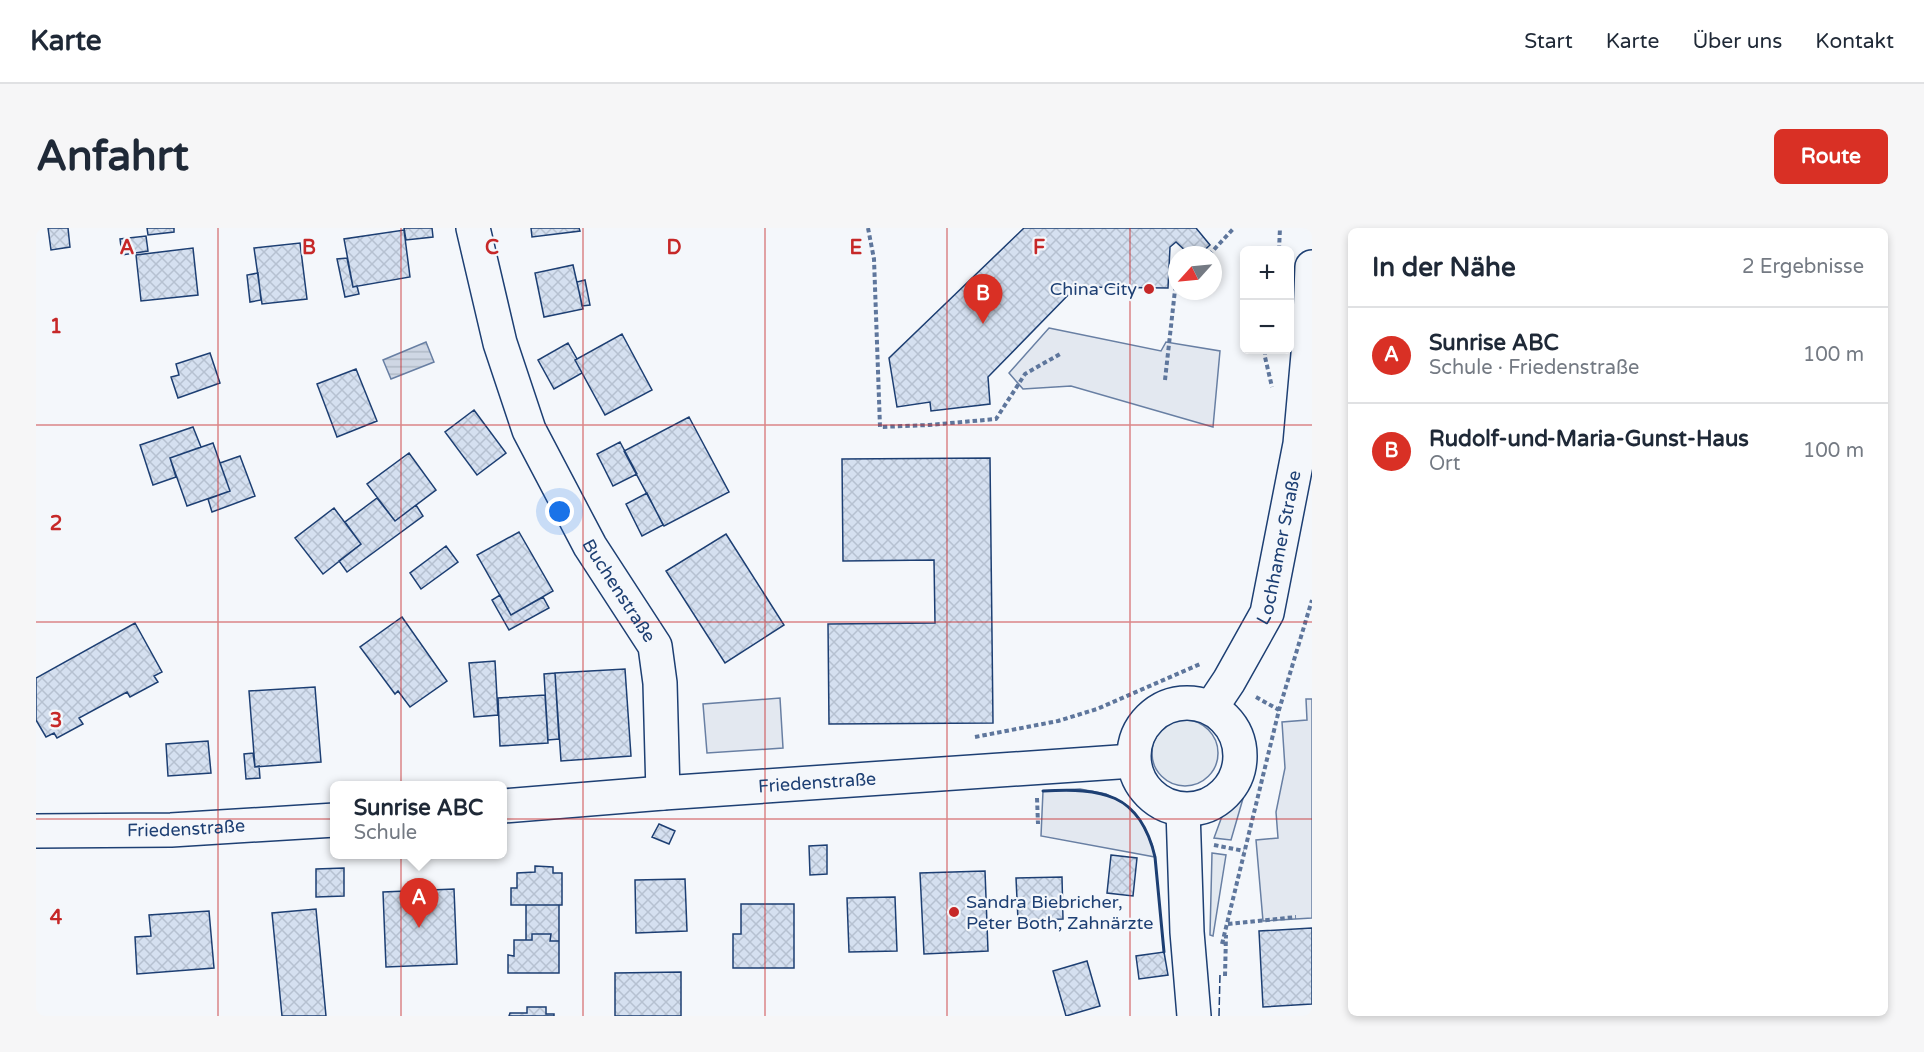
<!DOCTYPE html>
<html lang="de">
<head>
<meta charset="utf-8">
<style>
	:root { --surface:#fff; --page:#f6f6f7; --text:#1f2937; --muted:#747a83; --line:#e0e1e3; --accent:#d93025 }
	body { margin:0; font-family:"Varela Round",sans-serif; background:var(--page); color:var(--text) }
	.controls { position:absolute; right:18px; top:18px; display:grid; overflow:hidden; border-radius:9px; box-shadow:0 3px 9px #0003 }
	.controls button { width:54px; height:54px; display:grid; place-items:center; padding:0; border:0; border-bottom:2px solid var(--line); background:var(--surface); color:var(--text); font:30px sans-serif }
	.compass { position:absolute; left:1132px; top:18px; width:54px; height:54px; border-radius:50%; background:var(--surface); box-shadow:0 3px 9px #0003; rotate:243deg }
	.you { position:absolute; left:524px; top:284px; width:21px; height:21px; margin:-15px; border:4px solid #fff; border-radius:50%; background:#1a73e8; box-shadow:0 0 0 9px #1a73e833 }
	.badge { display:grid; place-items:center; width:39px; height:39px; border-radius:50%; background:var(--accent); color:#fff; font-size:20px; font-weight:700 }
	.pin { position:absolute; translate:-50% -50px; filter:drop-shadow(0 2px 3px #0008) }
	.pin::after { content:''; position:absolute; top:32px; width:21px; height:18px; background:inherit; clip-path:polygon(0 0,100% 0,50% 100%) }
	.popup { position:absolute; left:294px; top:553px; width:177px; height:78px; box-sizing:border-box; display:grid; place-content:center; border-radius:9px; background:var(--surface); filter:drop-shadow(0 2px 4px #0005); font-size:20px; white-space:nowrap; color:var(--muted) }
	.popup b { font-size:22px; color:var(--text) }
	.popup::after { content:''; position:absolute; left:50%; top:100%; margin-left:-12px; border:12px solid transparent; border-top-color:var(--surface) }
	.list { margin:0; padding:0; list-style:none }
	h2 { display:flex; justify-content:space-between; align-items:center; height:78px; margin:0; padding:0 24px; font-size:26px }
	h2 small { font-size:20px; font-weight:400; color:var(--muted) }
	.list li { display:grid; grid-template-columns:39px 1fr auto; gap:18px; align-items:center; box-sizing:border-box; height:96px; padding:0 24px; border-top:2px solid var(--line) }
	.list b { display:block; font-size:22px; white-space:nowrap }
	.list p { margin:0; font-size:20px; white-space:nowrap; color:var(--muted) }
	.list em { font-size:20px; font-style:normal; color:var(--muted) }
	.map { position:relative; flex:none; width:1276px; height:788px; overflow:hidden; border-radius:9px }
	header { display:flex; align-items:center; gap:36px; box-sizing:border-box; height:84px; padding:0 30px; background:var(--surface); border-bottom:2px solid var(--line) }
	header strong { font-size:28px }
	nav { display:flex; gap:33px; margin-inline-start:auto; font-size:21px }
	.intro { display:flex; align-items:center; justify-content:space-between; box-sizing:border-box; height:144px; padding:0 36px }
	h1 { margin:0; font-size:42px }
	.button { padding:15px 27px; border-radius:9px; background:var(--accent); color:#fff; font-size:21px; font-weight:700 }
	main { display:flex; gap:36px; padding:0 36px }
	aside { flex:1; background:var(--surface); border-radius:9px; box-shadow:0 3px 9px #0003 }
	.map>svg:first-child { display:block }
</style>
</head>
<body>
<header>
<strong>Karte</strong>
<nav><a>Start</a><a>Karte</a><a>Über uns</a><a>Kontakt</a></nav>
</header>
<div class="intro"><h1>Anfahrt</h1><a class="button">Route</a></div>
<main>
<div class="map">
<svg width="1276" height="788" viewBox="0 0 1276 788">
	<defs>
		<pattern id="water-rules" width="6" height="5" patternUnits="userSpaceOnUse" patternTransform="scale(1.5)"><rect width="6" height="5" fill="#cfd7e4"/><path d="M0 2.5h6" fill="none" stroke="#b1bac7"/></pattern>
		<pattern id="building-cross-hatch" width="8" height="8" patternUnits="userSpaceOnUse" patternTransform="scale(1.5)"><rect width="8" height="8" fill="#d5e0f0"/><path d="M0 0l8 8M0 8l8-8" fill="none" stroke="#b6c1d1"/></pattern>
	</defs>
	<rect width="100%" height="100%" fill="#f4f7fb"/>
	<!-- green -->
	<path fill="#e3e9f0" stroke="#687fa3" stroke-width="1.5" d="M1116 525a33 33 0 1 1 66 0a33 33 0 1 1-66 0Z
		M1205 565 1208 567 1195 612 1178 610 1189 580Z
		M1176 625 1190 627 1177 708 1174 707Z"/>
	<!-- parking -->
	<path fill="#e3e8f0" stroke="#687fa3" stroke-width="1.5" d="M1013 100 1125 123 1130 114 1184 123 1177 199 1035 158 987 161 973 145Z
		M744 470 747 520 671 525 667 476Z
		M1270 471H1276V690L1227 693 1220 612 1242 610 1240 584 1249 540 1246 494 1271 492Z
		M1044 561 1070 566 1089 576 1104 592 1116 616 1119 629 1005 608 1007 563Z"/>
	<!-- water -->
	<path fill="url(#water-rules)" stroke="#687fa3" stroke-width="1.5" d="M390 114 398 134 355 151 347 132Z"/>
	<!-- building -->
	<path fill="url(#building-cross-hatch)" stroke="#1d3f73" stroke-width="1.5" d="M12 0H32L34 19 15 22Z
		M111 0H138V4L112 7Z
		M368 0H396L397 9 370 12Z
		M495 0H543L544 3 496 9Z
		M988 0H1160L1174 17 1163 27H1154L1140 14 1134 19 1132 60 1040 59 952 149 954 176 895 183 894 174 861 179 853 130Z
		M368 2 374 49 317 59 308 11Z
		M110 8 112 23 86 27 84 11Z
		M264 15 271 71 226 76 218 20Z
		M157 20 162 67 105 73 100 27Z
		M311 30 317 59 321 58 323 66 309 69 301 31Z
		M537 37 547 81 508 89 499 45Z
		M222 45 225 72 214 74 211 47Z
		M549 52 554 77 546 78 541 54Z
		M586 106 616 162 569 187 539 132Z
		M532 115 541 131 539 132 546 145 518 161 502 132Z
		M174 125 184 155 142 170 135 149 143 147 140 136Z
		M320 141 341 193 301 209 281 156Z
		M438 182 470 225 441 247 409 204Z
		M653 189 693 264 628 298 588 223Z
		M157 199 165 219 134 230 140 249 117 257 104 217Z
		M584 214 601 246 577 258 561 226Z
		M177 215 194 263 151 278 134 230Z
		M373 225 400 262 359 293 331 256Z
		M204 228 219 268 176 284 172 271 194 263 184 235Z
		M954 230 957 495 793 496 792 396 899 395 898 332 807 333 806 231Z
		M611 265 627 297 606 308 590 276Z
		M341 270 359 293 380 277 387 288 311 344 303 333 325 316 309 294Z
		M298 280 325 316 287 346 259 310Z
		M483 304 517 363 475 387 441 327Z
		M690 306 748 397 689 435 630 343Z
		M410 318 422 334 385 361 374 345Z
		M464 367 475 387 507 369 513 380 473 402 456 372Z
		M366 389 411 453 374 479 362 463 359 466 324 419Z
		M99 395 126 444 118 448 122 454 94 469 91 464 43 490 47 496 21 510 18 505 10 509 0 492V450Z
		M459 433 462 487 438 489 433 435Z
		M589 441 595 528 525 533 519 445Z
		M519 445 523 511 512 512 508 446Z
		M279 459 285 534 219 539 213 463Z
		M509 467 512 515 464 518 462 470Z
		M172 513 175 545 132 548 130 516Z
		M217 525 219 539 223 538 224 550 210 551 208 526Z
		M623 596 639 603 633 616 616 609Z
		M791 617V646L774 647 773 618Z
		M1075 627 1101 630 1097 668 1071 665Z
		M499 638 517 639V645H526V677H475V660H481V645L499 644Z
		M308 640V668L280 669V641Z
		M949 643 952 723 888 726 884 645Z
		M1026 649 1027 691 982 692 980 650Z
		M649 651 651 703 600 705 599 652Z
		M418 661 421 736 350 739 347 664Z
		M859 669 861 723 813 724 811 670Z
		M705 676H758V740H697V706H705Z
		M490 677H523V713H514L515 706H496V712H490Z
		M280 681 290 788H246L236 685Z
		M173 683 178 740 101 746 99 709 115 708 113 687Z
		M1276 700V776L1227 779 1223 703Z
		M496 706H515L514 713H523V745H472V727L478 728V712H496Z
		M1128 724 1132 747 1103 751 1100 728Z
		M1051 733 1064 778 1030 788 1017 743Z
		M645 744V788H579V745Z
		M491 779H510V786H518V788H473L474 785H491Z"/>
	<g fill="none" stroke-linecap="round" stroke-linejoin="round">
		<defs>
			<g id="minor">
				<path id="s1" d="M437 0 464 115 493 202 554 318 619 418 624 455 627 565"/>
				<circle cx="1151" cy="528" r="53"/>
				<path id="s2" d="M1175 480 1193 453 1231 385 1264 216 1273 115 1276 39"/>
				<path id="s3" d="M467 578 627 565 1097 533"/>
				<path d="M1147 582 1151 704 1158 788"/>
				<path id="s4" d="M0 603 135 602 299 592"/>
			</g>
		</defs>
		<!-- minor casing -->
		<use href="#minor" stroke="#1d3f73" stroke-width="36"/>
		<!-- path -->
		<path stroke="#5e769c" stroke-width="4" stroke-dasharray="4.5 3" stroke-linecap="butt" d="M832 0 838 31 844 199 893 197 960 191 989 146 1024 126
			M1243 22 1244 0
			M1166 24 1169 27
			M1173 27 1198 0
			M1229 122V129L1236 159
			M1129 152 1139 62 1141 60
			M1220 469 1243 482
			M939 509 1022 493 1061 481 1164 436
			M1001 570 1002 596
			M1178 617 1208 623
			M1192 696 1260 689
			M1186 716 1243 482 1276 372
			M1189 748 1190 707"/>
		<!-- minor -->
		<use href="#minor" stroke="#f4f7fb" stroke-width="33"/>
		<!-- fence -->
		<path stroke="#1d3f73" stroke-width="1.5" stroke-dasharray="8 3" stroke-linecap="butt" d="M1183 788 1184 746"/>
		<!-- wall -->
		<path stroke="#1d3f73" stroke-width="3" d="M1007 563C1065 560 1104 564 1119 629L1128 724"/>
	</g>
	<!-- grid -->
	<path fill="none" stroke="#c62828" stroke-width="1.5" stroke-opacity="0.55" d="M182 0V788M365 0V788M547 0V788M729 0V788M911 0V788M1094 0V788M0 197H1276M0 394H1276M0 591H1276"/>
	<!-- markers -->
	<g fill="#c62828" stroke="#f4f7fb" stroke-width="2">
		<circle cx="1113" cy="61" r="6"/>
		<circle cx="918" cy="684" r="6"/>
	</g>
	<g text-anchor="middle" dominant-baseline="central" stroke-width="4.5" stroke-linejoin="round" paint-order="stroke">
		<!-- poi labels -->
		<g font-size="18" fill="#1d3f73" stroke="#f4f7fb" text-anchor="end">
			<text x="1101" y="61">China City</text>
			<text x="930" y="674" text-anchor="start">Sandra Biebricher,<tspan x="930" dy="21">Peter Both, Zahnärzte</tspan></text>
		</g>
		<!-- street labels -->
		<g font-size="18" fill="#1d3f73" stroke="#f4f7fb">
			<text stroke="none"><textPath href="#s2" startOffset="177">Lochhamer Straße</textPath></text>
			<text stroke="none"><textPath href="#s1" startOffset="394">Buchenstraße</textPath></text>
			<text stroke="none"><textPath href="#s3" startOffset="315">Friedenstraße</textPath></text>
			<text stroke="none"><textPath href="#s4" startOffset="150">Friedenstraße</textPath></text>
		</g>
	</g>
	<g font-size="20" text-anchor="middle" font-weight="bold" fill="#c62828" stroke="#f4f7fb" stroke-width="4.5" stroke-linejoin="round" paint-order="stroke">
		<text x="91" y="26">A</text>
		<text x="273" y="26">B</text>
		<text x="456" y="26">C</text>
		<text x="638" y="26">D</text>
		<text x="820" y="26">E</text>
		<text x="1003" y="26">F</text>
		<text x="20" y="105">1</text>
		<text x="20" y="302">2</text>
		<text x="20" y="499">3</text>
		<text x="20" y="696">4</text>
	</g>
</svg>
<div class="controls">
<button>+</button>
<button>−</button>
</div>
<svg class="compass" viewBox="-18 -18 36 36"><path d="M0-13l5 13h-10z" fill="#e53935"/><path d="M0 13l5-13h-10z" fill="#747a83"/></svg>
<div class="you"></div>
<div class="pin badge" style="left:383px;top:700px">A</div>
<div class="popup"><b>Sunrise ABC</b>Schule</div>
<div class="pin badge" style="left:947px;top:96px">B</div>
</div>
<aside>
<h2>In der Nähe<small>2 Ergebnisse</small></h2>
<ul class="list">
<li><span class="badge">A</span><div><b>Sunrise ABC</b><p>Schule · Friedenstraße</p></div><em>100 m</em></li>
<li><span class="badge">B</span><div><b>Rudolf-und-Maria-Gunst-Haus</b><p>Ort</p></div><em>100 m</em></li>
</ul>
</aside>
</main>
</body>
</html>
